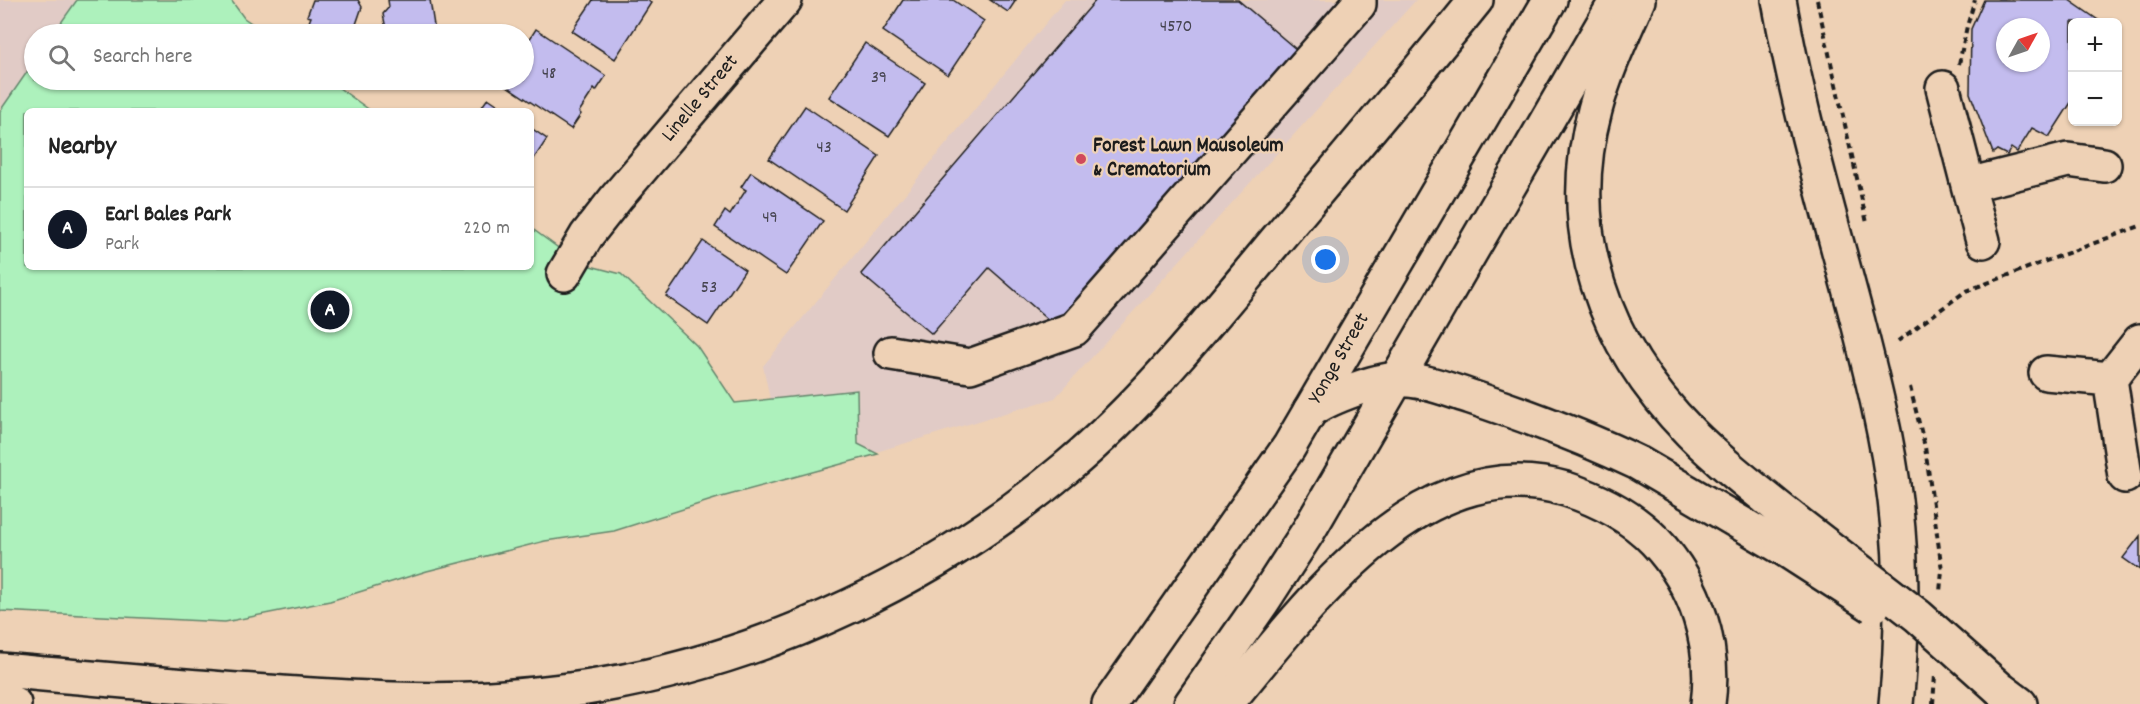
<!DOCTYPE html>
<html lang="en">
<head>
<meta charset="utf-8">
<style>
	:root { --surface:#fff; --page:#f2f2f2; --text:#222; --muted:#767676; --line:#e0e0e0; --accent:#111827 }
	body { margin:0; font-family:Dekko,sans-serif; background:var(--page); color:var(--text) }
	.controls { position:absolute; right:18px; top:18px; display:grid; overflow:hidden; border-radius:9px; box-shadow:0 2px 4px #0004 }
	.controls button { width:54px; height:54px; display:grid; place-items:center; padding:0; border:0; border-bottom:2px solid var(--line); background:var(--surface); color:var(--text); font:30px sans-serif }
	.compass { position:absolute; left:1996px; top:18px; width:54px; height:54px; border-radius:50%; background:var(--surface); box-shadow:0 2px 4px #0004; rotate:50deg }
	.you { position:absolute; left:1326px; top:260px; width:21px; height:21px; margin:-15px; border:4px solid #fff; border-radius:50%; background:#1a73e8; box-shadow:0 0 0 9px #1a73e833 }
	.badge { display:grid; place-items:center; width:39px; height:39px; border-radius:50%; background:var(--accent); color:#fff; font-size:20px; font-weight:700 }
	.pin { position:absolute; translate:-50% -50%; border:3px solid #fff; box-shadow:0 2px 6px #0006 }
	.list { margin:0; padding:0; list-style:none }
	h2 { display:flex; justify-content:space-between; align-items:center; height:78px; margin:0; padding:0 24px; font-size:26px }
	h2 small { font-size:20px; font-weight:400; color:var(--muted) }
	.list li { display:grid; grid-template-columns:39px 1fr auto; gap:18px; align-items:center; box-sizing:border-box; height:84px; padding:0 24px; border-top:2px solid var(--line) }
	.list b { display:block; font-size:22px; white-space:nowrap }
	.list p { margin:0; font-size:20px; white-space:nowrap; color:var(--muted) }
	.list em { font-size:20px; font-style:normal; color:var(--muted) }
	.icon { flex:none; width:33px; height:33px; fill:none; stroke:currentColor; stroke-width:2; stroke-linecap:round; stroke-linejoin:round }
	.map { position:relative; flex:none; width:2140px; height:704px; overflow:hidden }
	.search { position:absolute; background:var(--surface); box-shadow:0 2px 4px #0004; left:24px; top:24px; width:510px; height:66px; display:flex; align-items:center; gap:15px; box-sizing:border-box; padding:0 21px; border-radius:33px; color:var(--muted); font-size:22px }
	.panel { position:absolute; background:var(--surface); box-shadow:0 2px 4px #0004; left:24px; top:108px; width:510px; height:162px; border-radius:9px }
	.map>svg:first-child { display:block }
</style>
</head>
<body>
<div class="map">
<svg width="2140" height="704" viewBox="0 0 2140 704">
	<rect width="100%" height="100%" fill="#eed1b5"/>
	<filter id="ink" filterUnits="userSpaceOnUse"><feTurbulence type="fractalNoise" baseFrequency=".0167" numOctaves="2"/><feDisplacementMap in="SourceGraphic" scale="12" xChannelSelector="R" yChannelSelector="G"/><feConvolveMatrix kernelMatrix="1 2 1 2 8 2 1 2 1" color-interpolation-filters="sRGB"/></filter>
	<g filter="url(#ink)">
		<!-- built -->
		<path fill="#e1cbc6" d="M0 0H77L53 34H34V62L0 111Z
			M1065 0H1416L1055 398 787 479 763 366Z"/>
		<!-- green -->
		<path fill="#adf1bc" stroke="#64866c" stroke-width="1.5" d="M77 0H231L244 18 267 34H53Z
			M34 62V80H328L371 111H27V267H531V228L579 263 621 274 697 346 735 403 857 390 858 444 878 454 718 498 614 531 545 541 427 571 330 601 225 622 0 611V111Z"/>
		<!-- building -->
		<path fill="#c3bcee" stroke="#1c1c1c" stroke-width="1.5" fill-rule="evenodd" d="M313 0H358L362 7 353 33 329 24 327 29 309 22 311 17 307 16Z
			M388 0H430L435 32H432V34H387L383 14 389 7Z
			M593 0H647L651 3 615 59 572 31Z
			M903 0H953L984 21 948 75 883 31Z
			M990 0H1016L1008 12Z
			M1096 0H1238L1297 50 1058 328 989 268 932 334 861 274Z
			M1984 0H2069L2101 22H2072V101L2049 137 2032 128 2017 152 2011 148 2007 155 1997 150 1993 153 1970 93 1971 29ZM2005 27H2041V63H2005Z
			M536 29 606 76 596 91 594 89 579 112 581 114 571 129 501 82 502 80H524V48Z
			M865 43 925 83 889 136 829 97Z
			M488 98 507 111H479Z
			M805 106 879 156 844 210 769 159Z
			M531 128 547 139 531 163Z
			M751 172 823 221 786 275 715 227 725 211 730 215 746 190 741 187Z
			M703 241 745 270 708 325 666 296Z
			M2140 536V570L2123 558Z"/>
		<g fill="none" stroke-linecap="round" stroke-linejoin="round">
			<defs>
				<path id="minor" d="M1943 88 1968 185 2068 160 2104 165
					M1968 185 1983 241
					M564 274 587 235 617 197 785 0
					M891 353 970 366 1074 329 1359 4V0
					M2046 373 2110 379 2140 341
					M2110 379 2125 476"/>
				<path id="major" d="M1109 704 1289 447 1550 0
					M1191 704 1263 601 1309 530 1617 0"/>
				<path id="highway" d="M1638 0C1622 36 1605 72 1595 110 1562 233 1604 345 1691 433 1723 465 1760 493 1795 521
					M1779 0C1798 109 1830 216 1858 322 1873 381 1888 440 1895 500 1903 568 1903 636 1896 704
					M1310 411C1325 399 1371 382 1391 380 1418 377 1446 389 1471 397 1528 416 1584 437 1638 463L1783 548
					M0 670C99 679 198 688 297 694 361 698 426 702 490 698 528 695 566 692 603 685 771 656 936 577 1066 468 1145 402 1209 321 1274 243 1342 162 1410 82 1476 0
					M2000 689 2020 704
					M0 702 14 704
					M1226 704C1307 608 1420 446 1566 489 1600 500 1630 515 1655 541 1696 584 1716 645 1708 704"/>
			</defs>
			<!-- minor casing -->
			<use href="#minor" stroke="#1c1c1c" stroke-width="38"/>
			<!-- major casing -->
			<use href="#major" stroke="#1c1c1c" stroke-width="38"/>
			<!-- highway casing -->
			<use href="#highway" stroke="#1c1c1c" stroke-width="38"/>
			<!-- path -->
			<path stroke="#1c1c1c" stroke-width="4" stroke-dasharray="6 4.5" stroke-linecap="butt" d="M1817 0 1867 223
				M1959 64 1967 26 1975 0
				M1898 341 1966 291 2140 226
				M1910 387 1925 447 1942 570 1940 592
				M1933 704 1935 675"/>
			<!-- minor -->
			<use href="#minor" stroke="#eed1b5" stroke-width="33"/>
			<!-- major -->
			<use href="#major" stroke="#eed1b5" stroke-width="33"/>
			<!-- highway -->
			<use href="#highway" stroke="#eed1b5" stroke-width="33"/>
			<defs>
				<path id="highway-bridge" d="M1795 521 1918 616 2000 689
					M1783 548 1873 606"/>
			</defs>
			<!-- highway-bridge casing -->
			<use href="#highway-bridge" stroke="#1c1c1c" stroke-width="38" stroke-linecap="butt"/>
			<!-- highway-bridge -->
			<use href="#highway-bridge" stroke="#eed1b5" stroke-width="33"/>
		</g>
	</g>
	<!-- markers -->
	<circle fill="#d1495b" stroke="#eed1b5" stroke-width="2" cx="1081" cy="159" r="6"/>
	<g text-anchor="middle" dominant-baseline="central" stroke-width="4.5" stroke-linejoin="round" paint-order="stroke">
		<!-- number labels -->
		<g font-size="18" fill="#464450">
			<text x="1176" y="27">4570</text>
			<text x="549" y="74">48</text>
			<text x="879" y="78">39</text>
			<text x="824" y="148">43</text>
			<text x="770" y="218">49</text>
			<text x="709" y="288">53</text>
		</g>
		<!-- street labels -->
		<g font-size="21" fill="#1c1c1c" stroke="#eed1b5">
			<text transform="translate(701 99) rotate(-50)">Linelle Street</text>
			<text transform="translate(1340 359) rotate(-60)">Yonge Street</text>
		</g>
		<!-- poi labels -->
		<g font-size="21" font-weight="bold" fill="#1c1c1c" stroke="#eed1b5" text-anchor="start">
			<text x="1093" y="147">Forest Lawn Mausoleum<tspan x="1093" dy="24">&amp; Crematorium</tspan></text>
		</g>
	</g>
</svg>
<div class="controls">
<button>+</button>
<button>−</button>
</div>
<svg class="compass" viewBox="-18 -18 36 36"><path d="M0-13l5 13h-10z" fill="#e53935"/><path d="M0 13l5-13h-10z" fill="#767676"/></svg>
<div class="you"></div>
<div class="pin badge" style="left:330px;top:310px">A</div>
<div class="search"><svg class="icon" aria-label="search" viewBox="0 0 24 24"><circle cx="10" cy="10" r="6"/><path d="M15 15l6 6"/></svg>Search here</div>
<section class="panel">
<h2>Nearby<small></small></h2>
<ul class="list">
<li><span class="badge">A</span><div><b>Earl Bales Park</b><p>Park</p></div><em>220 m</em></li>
</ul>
</section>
</div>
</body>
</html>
